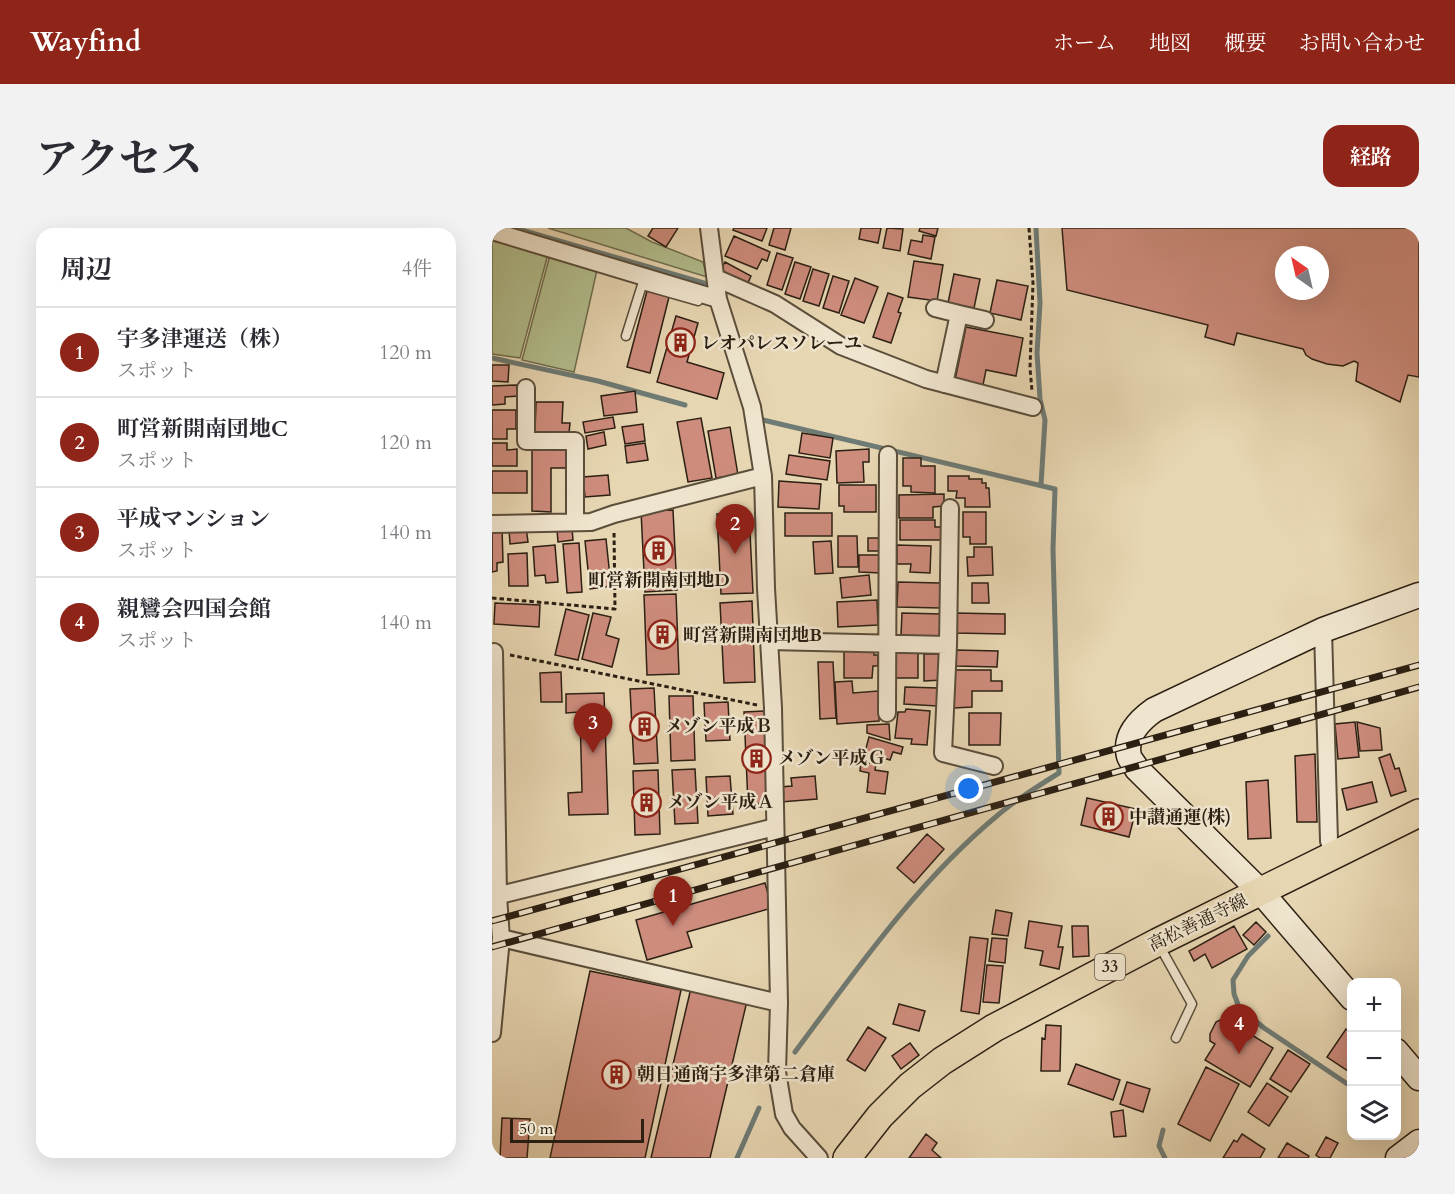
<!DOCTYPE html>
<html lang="ja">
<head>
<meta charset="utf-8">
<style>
	:root { --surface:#fff; --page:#f2f2f3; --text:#2b2b33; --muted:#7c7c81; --line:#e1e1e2; --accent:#8f2418 }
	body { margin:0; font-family:Cardo,"Noto Serif JP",serif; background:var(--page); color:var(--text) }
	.controls { position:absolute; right:18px; bottom:18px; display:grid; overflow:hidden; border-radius:12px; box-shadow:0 6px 24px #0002 }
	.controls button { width:54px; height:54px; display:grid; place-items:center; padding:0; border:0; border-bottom:2px solid var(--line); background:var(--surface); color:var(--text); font:30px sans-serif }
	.compass { position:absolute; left:783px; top:18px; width:54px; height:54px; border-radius:50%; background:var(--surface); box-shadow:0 6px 24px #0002; rotate:326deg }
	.scale { position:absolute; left:18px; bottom:15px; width:134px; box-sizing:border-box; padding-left:6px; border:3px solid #2c2013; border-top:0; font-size:16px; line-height:21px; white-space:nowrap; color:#2c2013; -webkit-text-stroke:4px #efe4cd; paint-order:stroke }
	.you { position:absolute; left:477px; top:561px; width:21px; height:21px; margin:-15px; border:4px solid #fff; border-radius:50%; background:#1a73e8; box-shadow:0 0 0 9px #1a73e833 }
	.badge { display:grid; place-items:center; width:39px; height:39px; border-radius:50%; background:var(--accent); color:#fff; font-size:20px; font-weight:700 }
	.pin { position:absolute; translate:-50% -50px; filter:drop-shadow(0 2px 3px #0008) }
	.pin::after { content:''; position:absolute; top:32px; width:21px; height:18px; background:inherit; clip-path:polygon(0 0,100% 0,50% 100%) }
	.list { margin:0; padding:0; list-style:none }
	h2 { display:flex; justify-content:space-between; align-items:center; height:78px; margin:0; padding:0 24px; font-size:26px }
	h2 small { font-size:20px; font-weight:400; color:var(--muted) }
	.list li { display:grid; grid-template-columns:39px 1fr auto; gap:18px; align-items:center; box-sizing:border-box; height:90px; padding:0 24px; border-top:2px solid var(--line) }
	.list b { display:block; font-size:22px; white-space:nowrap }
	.list p { margin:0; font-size:20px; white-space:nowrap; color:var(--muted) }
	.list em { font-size:20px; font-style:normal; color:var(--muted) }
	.icon { flex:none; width:33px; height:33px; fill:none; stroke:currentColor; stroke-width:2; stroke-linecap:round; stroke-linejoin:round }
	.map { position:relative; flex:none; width:927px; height:930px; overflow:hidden; border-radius:18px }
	header { display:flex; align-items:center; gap:36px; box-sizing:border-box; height:84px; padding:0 30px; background:var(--accent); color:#fff }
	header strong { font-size:28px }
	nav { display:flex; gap:33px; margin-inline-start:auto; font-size:21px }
	.intro { display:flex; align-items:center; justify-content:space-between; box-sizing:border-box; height:144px; padding:0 36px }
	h1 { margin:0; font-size:42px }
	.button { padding:15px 27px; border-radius:18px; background:var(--accent); color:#fff; font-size:21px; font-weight:700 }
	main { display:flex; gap:36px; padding:0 36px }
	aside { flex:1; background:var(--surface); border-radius:18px; box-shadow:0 6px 24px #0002 }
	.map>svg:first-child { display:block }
</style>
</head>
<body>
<header>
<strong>Wayfind</strong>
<nav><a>ホーム</a><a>地図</a><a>概要</a><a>お問い合わせ</a></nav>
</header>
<div class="intro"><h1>アクセス</h1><a class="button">経路</a></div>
<main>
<aside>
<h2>周辺<small>4件</small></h2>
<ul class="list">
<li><span class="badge">1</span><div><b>宇多津運送（株）</b><p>スポット</p></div><em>120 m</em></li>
<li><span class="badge">2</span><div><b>町営新開南団地C</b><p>スポット</p></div><em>120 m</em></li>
<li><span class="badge">3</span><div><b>平成マンション</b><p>スポット</p></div><em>140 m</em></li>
<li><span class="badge">4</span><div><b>親鸞会四国会館</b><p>スポット</p></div><em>140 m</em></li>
</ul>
</aside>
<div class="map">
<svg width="927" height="930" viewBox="0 0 927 930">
	<rect width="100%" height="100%" fill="#e7d6b2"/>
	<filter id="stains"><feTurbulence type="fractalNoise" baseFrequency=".00333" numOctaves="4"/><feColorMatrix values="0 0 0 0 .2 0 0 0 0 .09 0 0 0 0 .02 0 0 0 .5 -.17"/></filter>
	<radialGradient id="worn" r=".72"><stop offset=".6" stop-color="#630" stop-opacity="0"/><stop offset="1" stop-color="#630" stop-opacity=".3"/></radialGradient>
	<!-- green -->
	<path fill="#b3be8e" stroke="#706f50" stroke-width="1.5" d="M56 0H134L160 14 211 34 215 49Z
		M0 10 56 26 28 130 0 126Z
		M58 27 105 42 82 144 30 132Z"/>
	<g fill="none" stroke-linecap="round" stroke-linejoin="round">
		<!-- stream -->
		<path stroke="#6e7b75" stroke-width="5" d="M23 0 222 58
			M544 0 548 75 545 125 548 171 553 192 549 257
			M0 130 106 153 193 177
			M271 192 563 261 561 321 567 545C546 558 525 571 506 587 426 653 365 741 303 824
			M776 708 756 728 741 752 742 766 747 779 772 800 860 859
			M671 902 667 918 673 930
			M245 930 267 880"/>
	</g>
	<!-- building -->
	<path fill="#ce8c7d" stroke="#2c2013" stroke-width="1.5" fill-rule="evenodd" d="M161 0H186L174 19 156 8Z
		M242 0H275L270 13 241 2Z
		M282 0H299L293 22 277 17Z
		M369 0H389L386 15 367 11Z
		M395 0 411 1 408 23 391 20Z
		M428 0H446L444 8 427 3Z
		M570 0H927V149L916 147 908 174 864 153 866 135 862 133 851 138 835 136 820 131 814 127 811 121 745 105 742 117 713 109 716 97 575 62ZM792 27H828V63H792Z
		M431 7 443 9 439 31 416 26 419 12 430 14Z
		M242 8 278 24 275 33 270 31 265 41 233 28Z
		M285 25 301 30 290 62 275 57Z
		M422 33 451 37 445 73 416 69Z
		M233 34 259 48 255 57 228 43Z
		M303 34 319 39 308 71 293 66Z
		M321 41 337 46 327 78 311 73Z
		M462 46 488 51 482 80 456 75Z
		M341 48 357 53 347 85 331 80Z
		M363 50 386 59 372 95 349 87Z
		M505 52 536 58 529 92 498 85Z
		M155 63 177 69 158 145 135 139Z
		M396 65 411 70 406 84 409 85 399 115 381 109Z
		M184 88 206 95 195 134 232 145 225 171 165 154Z
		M474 99 531 110 524 148 494 142 491 157 463 152Z
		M0 137H17L16 154 0 153Z
		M25 157 26 168 13 169V176L0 177V158Z
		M143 163 145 184 112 188 109 168Z
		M44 174H71L70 195H78L77 205 43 204Z
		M0 182H24V201H15V211H0Z
		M121 189 123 200 93 205 91 194Z
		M209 190 220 250 196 254 185 194Z
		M151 196 153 213 133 216 130 199Z
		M238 199 246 247 224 250 216 203Z
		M112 204 114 217 96 221 94 208Z
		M310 205 341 210 338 230 307 225Z
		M0 215H15V222L25 221V238H0Z
		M153 215 156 232 135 235 133 218Z
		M40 217H77L76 240H59V284L40 283Z
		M377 221V234H371L372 254 345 255 344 223Z
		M297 227 338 233 335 252 294 246Z
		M411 230H429V238H443V265L419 264V258H411Z
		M0 243H35V265H0Z
		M116 247 118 267 93 269 91 249Z
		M456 248H477V251H490V255H494V260H497L498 279H473V270H464L465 263H456Z
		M287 253 329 256 327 281 286 279Z
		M347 257H384V284H352V278H347Z
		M452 266V278L441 279V290H407V267Z
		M181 282 185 362 153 364 149 283Z
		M471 284H494V316H478V309H471Z
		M257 285 261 365 229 366 225 286Z
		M293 285H340V308H293Z
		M408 292H443V299H450V312H408Z
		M0 299H10L11 334 5 335V343L0 344Z
		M34 299 36 314 18 316 17 301Z
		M80 300 81 312 66 314 65 302Z
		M346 308H365L366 339H346Z
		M376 310H389L390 323H376Z
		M114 311 119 358 98 361 93 313Z
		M339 313 341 345 323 346 321 314Z
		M87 315 90 364 75 365 71 316Z
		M63 317 66 354 54 355 53 347 43 348 41 319Z
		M405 317 439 318 438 345 418 344 419 336H405Z
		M482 319H500L501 347 476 348 475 329H482Z
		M35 325 36 358H17L16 326Z
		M367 327H389V345L367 344Z
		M377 347 379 367 350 370 348 350Z
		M406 354 448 355V380L405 379Z
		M480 355H496L497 375H480Z
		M184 366 187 446 155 447 152 367Z
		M385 372 386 397 346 399 345 374Z
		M260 373 263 454 232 455 228 375Z
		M3 375 48 377 47 399 2 396Z
		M74 381 97 387 86 432 63 427Z
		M101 385 119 389 114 407 127 411 120 439 90 431Z
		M410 385 450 386 449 409 409 407Z
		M463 385 513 386V406L462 405Z
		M352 419H382V427H386V438H381L380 450H352Z
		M404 422H426V450H404Z
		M464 422 506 423 505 439 464 438Z
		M432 426H450V452L432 453Z
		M326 434H341L344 490 328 491Z
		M461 442H499V453H510V463H480V479L462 480Z
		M69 444 70 474H49L48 445Z
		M360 453 361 465 386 463 387 493 345 496 343 454Z
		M413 459 446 460 445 478 412 476Z
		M162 460 166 535 142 536 138 461Z
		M112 465 116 586 77 587 76 565 90 564 88 484 74 485V466Z
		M177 468H201L203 532 179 533Z
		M236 474 238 512 214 513 212 475Z
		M414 481 438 483 435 517 419 516 420 511 403 510 406 484H413Z
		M274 483 277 575 256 576 252 484Z
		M477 485H509L508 517H477Z
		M863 494 867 529 846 531 843 496Z
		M865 494 888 500 890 522 868 523Z
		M397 496 398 512 375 505V497Z
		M377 509 411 519 409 526 401 524 398 532 373 524Z
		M823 526 825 594H805L803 528Z
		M898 526 903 541 907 540 914 563 899 568 887 530Z
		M369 534 384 536 383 542 396 544 393 566 375 564 377 545 368 543Z
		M203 541 206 595 183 596 180 542Z
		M166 542 168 606 143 607 141 543Z
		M238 548 241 586 216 588 214 549Z
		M323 548 325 571 289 574 288 559 300 558 299 550Z
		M776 552 779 610 756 611 754 554Z
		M880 554 885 574 855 582 850 561Z
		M595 570 644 581 637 609 589 597Z
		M435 606 452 621 422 655 405 640Z
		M273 655 280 680 195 704 200 719 155 732 144 692Z
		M504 682 520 685 516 708 500 706Z
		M537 693 570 698 566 719H571L567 741 548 737 551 723 533 720Z
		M764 694 774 704 762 717 751 707Z
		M580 698H596L597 728 581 729Z
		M742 698 755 721 720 740 713 726 702 733 697 723Z
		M478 709 496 711 487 786 469 783Z
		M500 710 515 711 513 735 497 733Z
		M495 737 511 738 507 775 491 774Z
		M98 743 189 762 153 930H58Z
		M199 760 255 773 218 930H159Z
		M407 776 433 783 427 803 401 796Z
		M732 790 781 820 758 859 713 832 723 816 718 813V806L724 794Z
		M554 797 569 798 568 843H549L550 810 553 811Z
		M376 799 394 810 373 843 355 832Z
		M854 801 860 805V839L856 843 835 829Z
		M418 815 427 827 409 841 400 828Z
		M796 822 818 836 799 864 778 851Z
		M584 836 628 852 621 872 576 856Z
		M714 839 747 856 718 913 686 896Z
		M635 854 658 861 651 884 628 876Z
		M775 855 796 869 777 898 756 884Z
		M631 882 634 908 622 909 619 884Z
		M10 890 38 891 35 930H8Z
		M434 906 445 915 440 922 449 930H417Z
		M750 906 773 921 768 930H731L742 912 745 914Z
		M834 909 846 915 838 930H828L824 927Z
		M795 915 817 928 816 930H786Z"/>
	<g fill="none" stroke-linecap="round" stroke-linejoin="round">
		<defs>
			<path id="lane" d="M134 108 150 57 206 73
				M667 717 700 776 684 810"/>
			<path id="street" d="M217 0 226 71 260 179 271 248 274 360 281 480 287 775 285 844 292 886 300 900 327 930
				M0 3 226 71
				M224 50 283 76 349 118 434 151 541 179
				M443 80 467 86 452 156
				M467 86 493 92
				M34 160V213H83V294
				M0 296 99 294 122 286 271 248
				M831 402 837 613 842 627
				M277 413 456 417 458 280
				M456 417 451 525 502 538
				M395 485 396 227
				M0 669 283 599
				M9 710 287 775
				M0 805 9 710 6 668 2 424"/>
			<path id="secondary" d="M860 770 769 664 645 541C643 537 638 532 637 528 632 508 648 492 662 482L831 402 927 367
				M904 823 927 850
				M906 930 927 914"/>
			<path id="primary" d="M355 930 388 888 418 858 450 833 502 800 666 714 927 585"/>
		</defs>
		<!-- lane casing -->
		<use href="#lane" stroke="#5b4e3b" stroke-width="11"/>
		<!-- street casing -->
		<use href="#street" stroke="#5b4e3b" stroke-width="20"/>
		<!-- secondary casing -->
		<use href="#secondary" stroke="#2c2013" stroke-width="27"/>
		<!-- primary casing -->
		<use href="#primary" stroke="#2c2013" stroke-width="30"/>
		<!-- path -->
		<path stroke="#2c2013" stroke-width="3" stroke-dasharray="4.5 3" stroke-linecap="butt" d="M537 0 541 55 538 140 540 163
			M0 370 123 381 122 303
			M18 427 265 477"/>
		<!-- lane -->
		<use href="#lane" stroke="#efe4cd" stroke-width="8"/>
		<!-- street -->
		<use href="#street" stroke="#efe4cd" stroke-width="16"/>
		<!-- secondary -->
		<use href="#secondary" stroke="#efe4cd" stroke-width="24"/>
		<!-- primary -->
		<use href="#primary" stroke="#e7d6b2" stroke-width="27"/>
		<defs>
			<path id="rail" d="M0 693 927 437
				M0 719 927 459"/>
		</defs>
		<!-- rail casing -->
		<use href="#rail" stroke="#2c2013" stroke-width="7"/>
		<!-- rail -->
		<use href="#rail" stroke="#efe4cd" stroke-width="4.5" stroke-dasharray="14" stroke-linecap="butt"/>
	</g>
	<!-- icons -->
	<defs>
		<symbol id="building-ring" viewBox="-11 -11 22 22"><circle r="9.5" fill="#efe4cd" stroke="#8f2418" stroke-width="1.5"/><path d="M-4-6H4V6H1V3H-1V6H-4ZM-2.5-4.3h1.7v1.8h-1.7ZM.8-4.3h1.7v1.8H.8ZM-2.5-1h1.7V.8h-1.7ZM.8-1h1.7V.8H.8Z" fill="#8f2418"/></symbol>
	</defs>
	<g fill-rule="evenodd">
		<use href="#building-ring" x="172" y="98" width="33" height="33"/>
		<use href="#building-ring" x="150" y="306" width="33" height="33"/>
		<use href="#building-ring" x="154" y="390" width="33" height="33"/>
		<use href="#building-ring" x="136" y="482" width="33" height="33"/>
		<use href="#building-ring" x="248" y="514" width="33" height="33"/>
		<use href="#building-ring" x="138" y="558" width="33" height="33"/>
		<use href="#building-ring" x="600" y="572" width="33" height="33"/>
		<use href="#building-ring" x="108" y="830" width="33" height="33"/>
	</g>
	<g text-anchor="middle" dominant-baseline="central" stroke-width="5" stroke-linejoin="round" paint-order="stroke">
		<!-- shield labels -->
		<rect fill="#efe4cd" stroke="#665b4b" stroke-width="1.5" x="603" y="726" width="30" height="26" rx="4.5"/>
		<g font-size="16" font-weight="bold" fill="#2c2013">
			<text x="618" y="739">33</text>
		</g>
		<!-- poi labels -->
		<g font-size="18" font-weight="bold" fill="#2c2013" stroke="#efe4cd" text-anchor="start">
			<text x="209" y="115">レオパレスソレーユ</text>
			<text x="167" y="352" text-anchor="middle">町営新開南団地D</text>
			<text x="191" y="407">町営新開南団地B</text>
			<text x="173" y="498">メゾン平成Ｂ</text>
			<text x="286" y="530">メゾン平成Ｇ</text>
			<text x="175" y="574">メゾン平成Ａ</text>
			<text x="637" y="589">中讃通運(株)</text>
			<text x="145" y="846">朝日通商宇多津第二倉庫</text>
		</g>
		<!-- street labels -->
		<g font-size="18" fill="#2c2013" stroke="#efe4cd">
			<text transform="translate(706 695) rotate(-26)">高松善通寺線</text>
		</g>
	</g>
	<rect width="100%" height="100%" filter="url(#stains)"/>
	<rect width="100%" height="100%" fill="url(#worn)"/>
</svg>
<div class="controls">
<button>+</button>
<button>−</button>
<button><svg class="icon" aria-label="layers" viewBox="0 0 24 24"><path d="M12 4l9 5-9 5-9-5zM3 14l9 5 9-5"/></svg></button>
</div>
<svg class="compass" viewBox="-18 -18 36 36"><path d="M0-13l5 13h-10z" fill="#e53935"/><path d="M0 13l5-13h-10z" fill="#7c7c81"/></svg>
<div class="scale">50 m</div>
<div class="you"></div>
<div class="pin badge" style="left:181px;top:698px">1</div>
<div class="pin badge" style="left:243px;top:326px">2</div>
<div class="pin badge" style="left:101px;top:525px">3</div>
<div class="pin badge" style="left:747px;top:826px">4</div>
</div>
</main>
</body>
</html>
